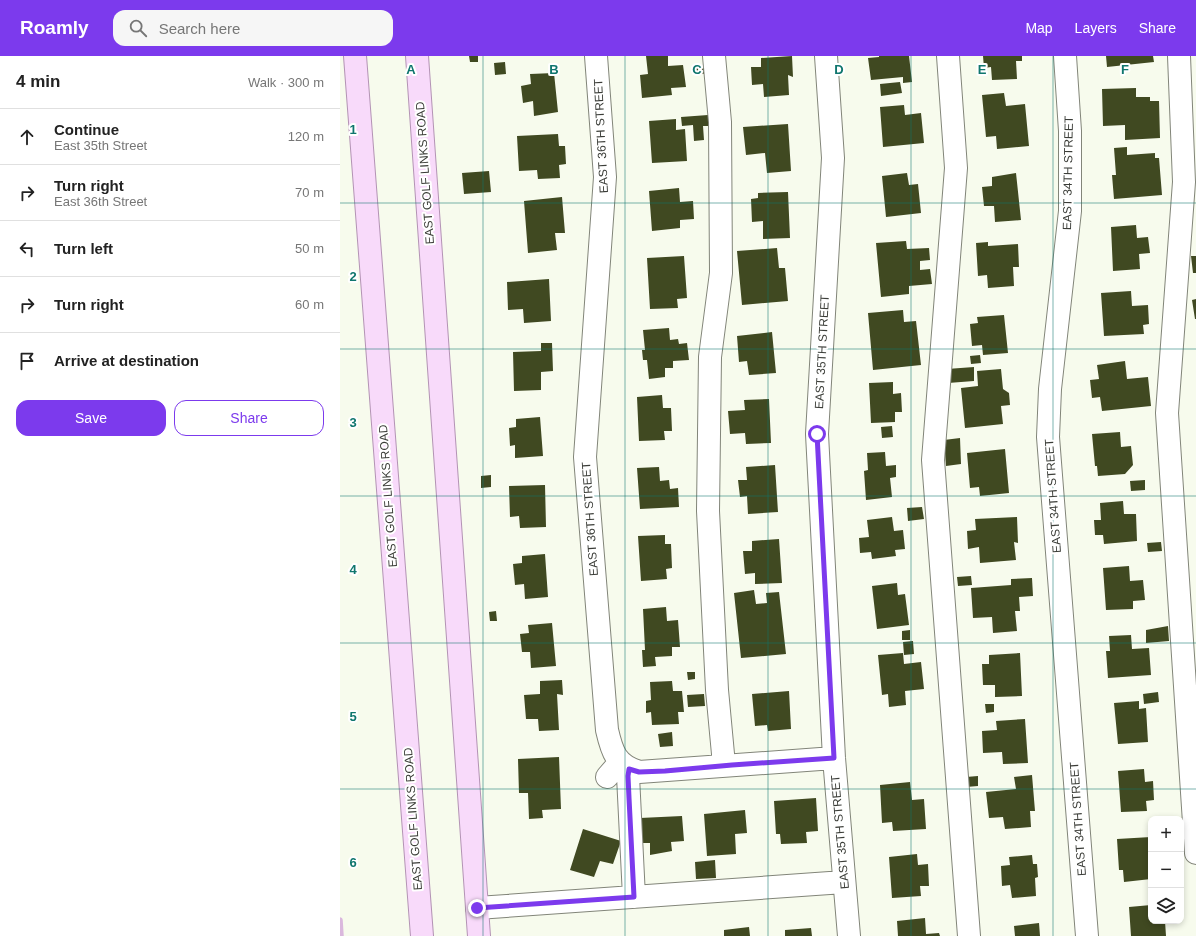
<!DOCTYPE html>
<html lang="en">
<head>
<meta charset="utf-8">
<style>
	:root { --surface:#fff; --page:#f6f6f6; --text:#222; --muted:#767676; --line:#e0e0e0; --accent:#7c3aed }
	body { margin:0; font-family:Helvetica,sans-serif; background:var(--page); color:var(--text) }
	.controls { position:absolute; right:12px; bottom:12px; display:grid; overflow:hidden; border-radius:8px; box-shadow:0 2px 6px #0003 }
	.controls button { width:36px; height:36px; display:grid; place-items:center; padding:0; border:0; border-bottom:1px solid var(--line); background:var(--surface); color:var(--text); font:20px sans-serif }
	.stop { position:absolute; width:12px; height:12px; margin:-9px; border:3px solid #7c3aed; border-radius:50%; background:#fff }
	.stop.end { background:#7c3aed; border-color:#fff; box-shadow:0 1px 4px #0008 }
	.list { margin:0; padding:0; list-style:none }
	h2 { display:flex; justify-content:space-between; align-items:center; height:52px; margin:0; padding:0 16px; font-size:17px }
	h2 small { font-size:13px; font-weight:400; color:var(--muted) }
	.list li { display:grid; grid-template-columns:26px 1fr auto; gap:12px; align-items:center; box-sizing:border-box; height:56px; padding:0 16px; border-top:1px solid var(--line) }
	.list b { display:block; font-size:15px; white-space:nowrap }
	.list p { margin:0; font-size:13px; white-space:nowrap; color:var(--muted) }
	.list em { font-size:13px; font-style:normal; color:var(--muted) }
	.actions { display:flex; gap:8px; padding:12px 16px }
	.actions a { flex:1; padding:9px 0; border:1px solid var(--accent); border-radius:12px; text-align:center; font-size:14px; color:var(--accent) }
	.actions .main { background:var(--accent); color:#fff }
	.icon { flex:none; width:22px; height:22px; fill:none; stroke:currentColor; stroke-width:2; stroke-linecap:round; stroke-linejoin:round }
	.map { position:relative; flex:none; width:856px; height:880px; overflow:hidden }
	header { display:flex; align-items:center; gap:24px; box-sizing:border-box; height:56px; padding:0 20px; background:var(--accent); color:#fff }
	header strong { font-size:19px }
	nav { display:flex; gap:22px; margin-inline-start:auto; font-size:14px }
	.search { width:280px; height:36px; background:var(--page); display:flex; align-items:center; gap:10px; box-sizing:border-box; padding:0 14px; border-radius:12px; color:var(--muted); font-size:15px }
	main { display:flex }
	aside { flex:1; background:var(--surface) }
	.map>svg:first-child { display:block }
</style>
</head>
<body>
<header>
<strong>Roamly</strong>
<div class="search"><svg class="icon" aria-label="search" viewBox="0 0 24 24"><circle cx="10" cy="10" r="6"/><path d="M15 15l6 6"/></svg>Search here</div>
<nav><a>Map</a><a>Layers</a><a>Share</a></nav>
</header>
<main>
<aside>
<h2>4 min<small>Walk · 300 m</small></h2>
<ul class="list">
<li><svg class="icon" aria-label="ahead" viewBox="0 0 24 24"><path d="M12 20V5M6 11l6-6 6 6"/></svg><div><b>Continue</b><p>East 35th Street</p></div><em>120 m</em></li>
<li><svg class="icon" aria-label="right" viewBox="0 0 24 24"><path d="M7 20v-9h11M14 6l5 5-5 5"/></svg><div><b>Turn right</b><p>East 36th Street</p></div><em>70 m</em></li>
<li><svg class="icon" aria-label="left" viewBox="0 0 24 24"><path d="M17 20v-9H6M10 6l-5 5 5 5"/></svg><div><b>Turn left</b></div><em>50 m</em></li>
<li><svg class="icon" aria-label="right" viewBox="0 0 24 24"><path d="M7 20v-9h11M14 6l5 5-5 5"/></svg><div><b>Turn right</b></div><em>60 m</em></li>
<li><svg class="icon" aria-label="arrive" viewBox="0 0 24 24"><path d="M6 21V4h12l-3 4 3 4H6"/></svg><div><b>Arrive at destination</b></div></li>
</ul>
<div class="actions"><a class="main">Save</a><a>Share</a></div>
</aside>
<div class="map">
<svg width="856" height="880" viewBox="0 0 856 880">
	<rect width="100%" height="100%" fill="#f7fbed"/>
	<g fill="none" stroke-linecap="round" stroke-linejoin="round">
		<!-- stream -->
		<path stroke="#dab8dd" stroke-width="5.5" d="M0 864 1 880"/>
	</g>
	<!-- building -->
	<path fill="#404921" d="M129 0H138V6H130Z
		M306 0H328V10L343 9 346 31 331 32 332 39 302 42 300 19 308 18Z
		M452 0 453 21 448 19 449 39 424 41 423 28 412 29 411 11H421V2Z
		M539 0H569L572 26 563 27V21L531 24 528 2 539 1Z
		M643 0H682V5H676L677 23 652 24 651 11 644 12Z
		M766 0H813L814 6 767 11Z
		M165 6 166 18 155 19 154 7Z
		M354 10 366 11V18L354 17Z
		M214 17 218 56 194 60 193 45 183 47 181 30 191 28 190 18Z
		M560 26 562 37 541 40 540 28Z
		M796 32V41H810V45H819L820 82 785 84V69L763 70 762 33Z
		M664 37 666 50 685 48 689 90 657 93 656 80 646 81 642 39Z
		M564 49 565 59 581 57 584 87 543 91 540 51Z
		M368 59 370 70H363L364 84 354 85 353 69 342 70 341 61Z
		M336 63V74L345 73 347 105 312 107 309 65Z
		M448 68 451 115 427 117 425 97 406 99 403 71Z
		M218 78 219 90H225L226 108 219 109 220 122 198 123 197 114 179 115 177 80Z
		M787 91V99L815 97V102H819L822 139 774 143 772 119H776L774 92Z
		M149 115 151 136 124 138 122 117Z
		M567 117 569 129 578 128 581 157 546 161 542 120Z
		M676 117 681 164 655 166 654 150H644L642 131 652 130V121Z
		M339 132 340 146 353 145 354 163 340 164V172L312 175 309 135Z
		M448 136 450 182 423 183V165L412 166 411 143 418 142V137Z
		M222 141 225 177H215L217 194 188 197 184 145Z
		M796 169 797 182 808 181 810 197 799 198 800 213 773 215 771 171Z
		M566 185 567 193 589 192 590 204 580 205V214L590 213 592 228 569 230V238L541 241 536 187Z
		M648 186V190L678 188 679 211H673L674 230 648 232 647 219 638 220 636 187Z
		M437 192 439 212H445L448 245 402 249 397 195Z
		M344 200 347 242 337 243 338 252 310 253 307 202Z
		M851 200H856V217H853Z
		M209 223 211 265 184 267 183 253 168 254 167 226Z
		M791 235 792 250 808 249 809 268 803 269 804 278 764 280 761 237Z
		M856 243V263H855L852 244Z
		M563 254 564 266 576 265 581 309 533 314 528 257Z
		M664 259 668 297 643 299 642 289 632 290 630 268 638 267 637 261Z
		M329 272 330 284 338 283 339 288 347 287 349 304 333 305V312H325V321L309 323 307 304H303L302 294H305L303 274Z
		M432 276 436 317 409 319 407 305 399 306 397 280Z
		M201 287H212L213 315 201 316V334L174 335 173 296 201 295Z
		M640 299 641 307 631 308 630 300Z
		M785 305 787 323 808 321 811 350 762 355 760 341 752 342 750 324 759 323 757 309Z
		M634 311V325L608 327 607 313Z
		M661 313 663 333 669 337 670 349 661 350 663 368 625 372 621 332 638 330 637 315Z
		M553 326V338L561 337 562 356H555V366L531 367 529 327Z
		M322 339 323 352H331L332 375H324L325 384 299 385 297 341Z
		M429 343 431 387 406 388 405 377 390 378 388 355 405 354 404 344Z
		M200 361 203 400 175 402V389L170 390 169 372 176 371V363Z
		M552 370 553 381 542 382 541 371Z
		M780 376 781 391 791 390 793 409 785 418 758 420 757 410H755L752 378Z
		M620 382 621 408 606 410 604 384Z
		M665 393 669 437 640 440 639 431 630 432 627 397Z
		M545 396 546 410 556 409V421L550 422 552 441 526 444 524 415 528 414 527 397Z
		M435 409 438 456 408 458 407 440 400 441 398 424H407L406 411Z
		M319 411 320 425 329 424 330 433 338 432 339 451 300 453 297 412Z
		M151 419V431L141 432V420Z
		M805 424V434L791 435 790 425Z
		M205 429 206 471 180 472 179 460 170 461 169 430Z
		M783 445 784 458H796L797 485 764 488 763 479H755L754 464H761L760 447Z
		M582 451 584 463 568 465 567 452Z
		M552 461 554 475 563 474 565 493 555 494 556 500 532 503 531 496 520 497 519 482 529 481 527 464Z
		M677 461 678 487 674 486 676 504 640 507 639 491 628 493 627 475 636 474 635 463Z
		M325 479V488H331L332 512 326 513 327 523 301 525 298 480Z
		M439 483 442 527 415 528V517L405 518 403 495H412V485Z
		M821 486 822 495 808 496 807 487Z
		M205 498 208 541 185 543 184 528 175 529 173 508 182 507V500Z
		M789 510 790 525 803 524 805 544 793 545V553L766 554 763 512Z
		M631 520 632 529 618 530 617 521Z
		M692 522 693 540 679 541 680 555H675L677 575 653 577 652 561 633 562 631 532 671 529V523Z
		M557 527 558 539 565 538 569 569 537 573 532 530Z
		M414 534 416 548 427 547 426 537 439 536 446 598 401 602 394 537Z
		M326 551 327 565 338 564 340 591H332V600L315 601 316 610 303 611 302 594H305L303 553Z
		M156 555 157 565H150L149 556Z
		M212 567 216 610 191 612 190 596H182L180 578 189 577 188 569Z
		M828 570 829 585 806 587V574Z
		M570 574V584H562V575Z
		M791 579 792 593 809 592 811 619 768 622 766 595H770L769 580Z
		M573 585 574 598 564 599 563 586Z
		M563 597 564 608 581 606 584 633 565 635 566 649 549 651 548 638 542 639 538 599Z
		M680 597 682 640 655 641V629H643L642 608H649V599Z
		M347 616H355V623L348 624Z
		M222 624 223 639 217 638 219 674 199 675 198 663H186L184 639 200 638V625Z
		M332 625 333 635H342L344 656H338L339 668 312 669 311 656 306 657V645L311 644 310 626Z
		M449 635 451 673 428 675 427 669 415 670 412 638Z
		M818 636 819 646 804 648 803 638Z
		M364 638 365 650 348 651 347 639Z
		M799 645V653L806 652 808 686 778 688 774 647Z
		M645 648H654V656L646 657Z
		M685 663 688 707 663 708 662 696 643 697 642 675 657 674 656 665Z
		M332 676 333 690 320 691 318 678Z
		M219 701 221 753 202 754 203 762 189 763 188 737H179L178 703Z
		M804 713 805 726 813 725 814 744 806 745 807 755 781 756 778 715Z
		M692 719 695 755H690L691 771 665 773 663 761 649 762 646 736 676 733 674 721Z
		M638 720V730L626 731V721Z
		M570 726 572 744 584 743 586 773 553 775 552 766 542 767 540 729Z
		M476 742 478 775 466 776 467 787 441 788 440 778H436L434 745Z
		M405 754 407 777 395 778 396 798 367 800 364 758Z
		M342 760 344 785 331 786 332 795 310 799V787H301L300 762Z
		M243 773 281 785 273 808 260 805 254 821 230 814Z
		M811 781V823L784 826 783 814H779L777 783Z
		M577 798 578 809 588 808 589 830H580L581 840 552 842 549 801Z
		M692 799 693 808H697L698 821 695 822 696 840 672 842 670 829 662 830 661 810 670 809 669 801Z
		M375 804 376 822 356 823 355 806Z
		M811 849V865H825L826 880H791L789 851Z
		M585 862 586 878 599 877 600 880H558L557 865Z
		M699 867 700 880H675L674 870Z
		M409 871 410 880H384V874Z
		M471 872 472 880H445V874Z"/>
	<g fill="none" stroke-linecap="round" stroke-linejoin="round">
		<defs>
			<path id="minor" d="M256 0 265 121 245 401 267 674C272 696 276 709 299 716L494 702
				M374 0 380 66 381 217 370 301 368 455 377 634 383 698V710
				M486 0 493 102 477 378 494 702 509 880
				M608 0 616 112 593 404 629 880
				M725 0 730 75V155L710 333 708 381 747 880
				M839 0 844 126 827 357 856 797
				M289 713 288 720 294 841
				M267 721 280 706
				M137 852 504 826"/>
			<path id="major" d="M15 0 82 880
				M77 0 139 880"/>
		</defs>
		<!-- minor casing -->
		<use href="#minor" stroke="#828579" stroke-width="24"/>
		<!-- major casing -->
		<use href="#major" stroke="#b393b4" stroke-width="24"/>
		<!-- minor -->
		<use href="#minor" stroke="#fff" stroke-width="22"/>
		<!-- major -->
		<use href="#major" stroke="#f8dafa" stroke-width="22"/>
	</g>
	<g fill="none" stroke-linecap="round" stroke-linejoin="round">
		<!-- route -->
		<path stroke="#7c3aed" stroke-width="5" d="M137 852 294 841 289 742 288 720 289 713 299 716 325 715 392 709 494 702 477 378"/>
	</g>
	<!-- grid -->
	<path fill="none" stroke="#0f766e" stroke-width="1" stroke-opacity="0.55" d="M143 0V880M285 0V880M428 0V880M571 0V880M713 0V880M0 147H856M0 293H856M0 440H856M0 587H856M0 733H856"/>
	<g text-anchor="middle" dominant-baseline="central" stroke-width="4" stroke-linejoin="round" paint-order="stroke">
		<!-- street labels -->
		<g font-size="12" fill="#3b3d38" stroke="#fff">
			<text transform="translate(261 80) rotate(-93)">EAST 36TH STREET</text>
			<text transform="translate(85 117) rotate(-94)">EAST GOLF LINKS ROAD</text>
			<text transform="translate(728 117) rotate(-89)">EAST 34TH STREET</text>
			<text transform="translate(482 296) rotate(-87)">EAST 35TH STREET</text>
			<text transform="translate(48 440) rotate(-94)">EAST GOLF LINKS ROAD</text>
			<text transform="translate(713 440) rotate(-94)">EAST 34TH STREET</text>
			<text transform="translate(250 463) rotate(-94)">EAST 36TH STREET</text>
			<text transform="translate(73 763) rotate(-94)">EAST GOLF LINKS ROAD</text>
			<text transform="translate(738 763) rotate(-94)">EAST 34TH STREET</text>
			<text transform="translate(500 776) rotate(-95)">EAST 35TH STREET</text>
		</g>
	</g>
	<g font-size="13" text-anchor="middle" font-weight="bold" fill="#0f766e" stroke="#fff" stroke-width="4" stroke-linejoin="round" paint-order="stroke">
		<text x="71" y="18">A</text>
		<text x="214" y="18">B</text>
		<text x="357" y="18">C</text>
		<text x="499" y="18">D</text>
		<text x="642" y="18">E</text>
		<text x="785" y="18">F</text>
		<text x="13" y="78">1</text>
		<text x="13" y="225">2</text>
		<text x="13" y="371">3</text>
		<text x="13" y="518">4</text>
		<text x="13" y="665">5</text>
		<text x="13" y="811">6</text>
	</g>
</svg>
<div class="controls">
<button>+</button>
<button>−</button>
<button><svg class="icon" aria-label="layers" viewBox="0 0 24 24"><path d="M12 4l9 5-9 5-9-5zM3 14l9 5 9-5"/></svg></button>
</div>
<div class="stop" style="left:477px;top:378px"></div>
<div class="stop end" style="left:137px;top:852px"></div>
</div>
</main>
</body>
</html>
